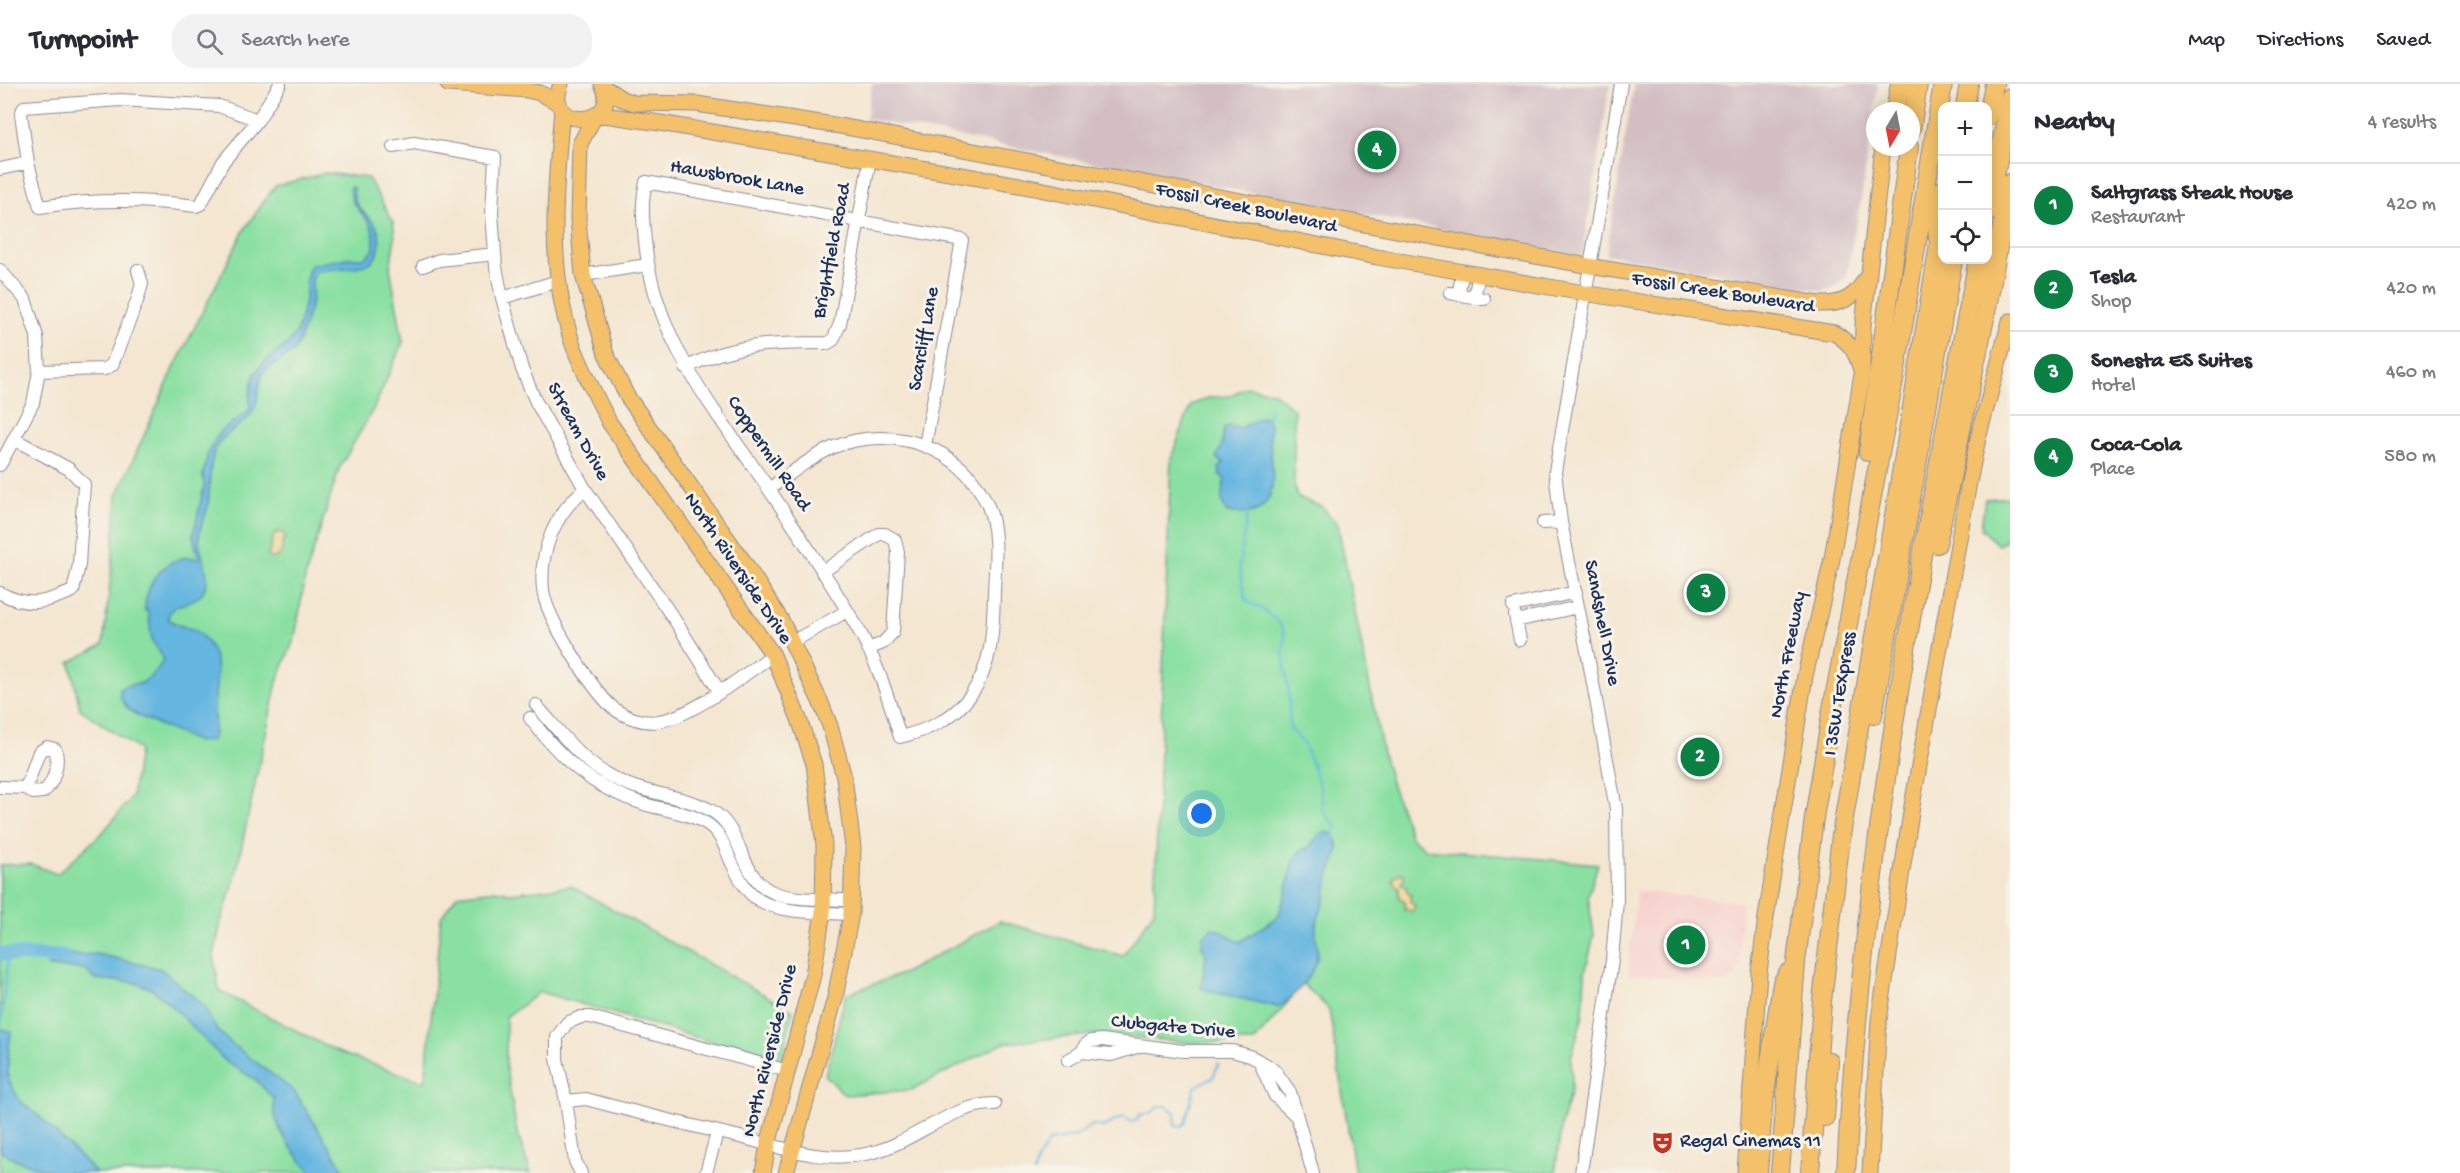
<!DOCTYPE html>
<html lang="en">
<head>
<meta charset="utf-8">
<style>
	:root { --surface:#fff; --page:#f2f2f3; --text:#2b2b33; --muted:#7c7c81; --line:#e1e1e2; --accent:#0b8043 }
	body { margin:0; font-family:"Gochi Hand",sans-serif; background:var(--page); color:var(--text) }
	.controls { position:absolute; right:18px; top:18px; display:grid; overflow:hidden; border-radius:12px; box-shadow:0 3px 15px #0003 }
	.controls button { width:54px; height:54px; display:grid; place-items:center; padding:0; border:0; border-bottom:2px solid var(--line); background:var(--surface); color:var(--text); font:30px sans-serif }
	.compass { position:absolute; left:1866px; top:18px; width:54px; height:54px; border-radius:50%; background:var(--surface); box-shadow:0 3px 15px #0003; rotate:190deg }
	.you { position:absolute; left:1202px; top:730px; width:21px; height:21px; margin:-15px; border:4px solid #fff; border-radius:50%; background:#1a73e8; box-shadow:0 0 0 9px #1a73e833 }
	.badge { display:grid; place-items:center; width:39px; height:39px; border-radius:50%; background:var(--accent); color:#fff; font-size:20px; font-weight:700 }
	.pin { position:absolute; translate:-50% -50%; border:3px solid #fff; box-shadow:0 2px 6px #0006 }
	.list { margin:0; padding:0; list-style:none }
	h2 { display:flex; justify-content:space-between; align-items:center; height:78px; margin:0; padding:0 24px; font-size:26px }
	h2 small { font-size:20px; font-weight:400; color:var(--muted) }
	.list li { display:grid; grid-template-columns:39px 1fr auto; gap:18px; align-items:center; box-sizing:border-box; height:84px; padding:0 24px; border-top:2px solid var(--line) }
	.list b { display:block; font-size:22px; white-space:nowrap }
	.list p { margin:0; font-size:20px; white-space:nowrap; color:var(--muted) }
	.list em { font-size:20px; font-style:normal; color:var(--muted) }
	.icon { flex:none; width:33px; height:33px; fill:none; stroke:currentColor; stroke-width:2; stroke-linecap:round; stroke-linejoin:round }
	.map { position:relative; flex:none; width:2010px; height:1089px; overflow:hidden }
	header { display:flex; align-items:center; gap:36px; box-sizing:border-box; height:84px; padding:0 30px; background:var(--surface); border-bottom:2px solid var(--line) }
	header strong { font-size:28px }
	nav { display:flex; gap:33px; margin-inline-start:auto; font-size:21px }
	.search { width:420px; height:54px; background:var(--page); display:flex; align-items:center; gap:15px; box-sizing:border-box; padding:0 21px; border-radius:24px; color:var(--muted); font-size:22px }
	main { display:flex }
	aside { flex:1; background:var(--surface) }
	.map>svg:first-child { display:block }
</style>
</head>
<body>
<header>
<strong>Turnpoint</strong>
<div class="search"><svg class="icon" aria-label="search" viewBox="0 0 24 24"><circle cx="10" cy="10" r="6"/><path d="M15 15l6 6"/></svg>Search here</div>
<nav><a>Map</a><a>Directions</a><a>Saved</a></nav>
</header>
<main>
<div class="map">
<svg width="2010" height="1089" viewBox="0 0 2010 1089">
	<rect width="100%" height="100%" fill="#f7f3e8"/>
	<filter id="ink" filterUnits="userSpaceOnUse"><feTurbulence type="fractalNoise" baseFrequency=".0167" numOctaves="2"/><feDisplacementMap in="SourceGraphic" scale="12" xChannelSelector="R" yChannelSelector="G"/><feConvolveMatrix kernelMatrix="1 2 1 2 8 2 1 2 1" color-interpolation-filters="sRGB"/></filter>
	<filter id="wash" filterUnits="userSpaceOnUse"><feTurbulence type="fractalNoise" baseFrequency=".008" numOctaves="4" result="noise"/><feDisplacementMap in="SourceGraphic" scale="24" xChannelSelector="R" yChannelSelector="G"/><feGaussianBlur stdDeviation="1.35" result="paint"/><feColorMatrix in="noise" values="0 0 0 0 0 0 0 0 0 0 0 0 0 0 0 0 0 1.4 0 .05"/><feComposite in="paint" operator="in"/></filter>
	<g filter="url(#wash)">
		<rect width="100%" height="100%" fill="#f4e6d0"/>
		<!-- built -->
		<path fill="#f7d0cc" d="M1636 807 1742 818 1738 892 1726 899 1628 890Z"/>
		<!-- industrial -->
		<path fill="#d2bec3" d="M872 0H1610L1582 172 866 35Z
			M1634 0H1878L1861 116 1846 193 1835 203 1823 207 1606 170Z"/>
		<!-- green -->
		<path fill="#8ae0a2" stroke="#528880" stroke-width="1.5" d="M326 89 368 94 393 138 395 153 390 184 403 258 374 324 339 385 305 494 295 553 277 598 234 798 221 837 214 871 219 907 340 969 425 998 441 833 457 811 496 806 510 809 571 802 793 927 781 978 540 908 506 933V983L517 1049 531 1089H0V781L31 780 57 790 103 748 132 713 139 666 80 625 70 578 103 561 112 483 117 412 175 282 244 146 275 102Z
			M1247 303 1273 308 1294 325V398L1297 413 1322 423 1338 441 1382 665 1392 702 1411 753 1425 765 1598 780 1588 813 1594 851 1585 889 1583 931 1571 974 1572 1002 1562 1038 1555 1089H1355L1329 925 1303 900 1254 958 1191 959 1102 950 1004 959 911 1006 845 1011 825 991 846 910 904 889 1000 837 1123 872 1154 827 1171 374 1191 321 1208 314 1229 312Z
			M2010 413V455L1998 461 1981 444 1985 415Z"/>
		<!-- sand -->
		<path fill="#eeda9e" stroke="#84847e" stroke-width="1.5" d="M280 448 284 450 285 455 282 458V468L275 474H270L268 472 274 450Z
			M1402 789 1405 793 1401 800 1406 803 1407 808 1411 811 1410 817 1415 822 1413 827 1405 826V817L1399 814V805L1393 797 1395 792Z"/>
		<!-- water -->
		<path fill="#65b6e0" stroke="#40729f" stroke-width="1.5" d="M350 103 354 104C354 107 353 111 354 114 356 125 368 131 374 139 383 151 382 175 367 180 351 186 332 184 316 187L312 195V217L299 258 293 268 263 288C258 300 259 317 253 327 243 344 218 350 213 371 209 387 210 404 208 421 206 431 200 441 199 452 197 465 210 486 206 501 198 526 172 513 168 534 176 544 191 541 200 550 226 575 214 598 214 629 214 639 216 646 212 656L198 658 139 632 128 625 120 613V605L127 601 142 599 151 592 162 579V572L152 557 148 527H145C144 499 169 466 199 475L193 452 204 403 203 391 208 369 220 348 249 326C251 314 249 301 255 290 266 270 291 266 298 244 301 235 303 225 305 217 307 203 304 193 311 181L347 174H364L374 166V153L371 141 352 117Z
			M1261 333H1267C1272 342 1270 346 1270 355 1270 377 1281 412 1258 426 1250 431 1237 428 1227 429 1219 418 1222 407 1225 395L1220 391 1219 384 1224 379 1216 374 1222 361 1224 344 1229 342 1241 344Z
			M1328 748C1348 757 1333 778 1329 793 1327 799 1328 805 1326 811 1324 822 1318 831 1316 842 1314 855 1321 867 1316 879 1312 891 1289 920 1277 923L1201 905 1206 871 1202 862 1203 853 1212 844C1226 846 1229 855 1240 858L1278 833 1286 809 1293 776 1300 767 1308 764 1320 750Z
			M47 867 76 871 97 870 161 885 204 922 216 945 232 960 294 1007 346 1089H312C295 1070 270 1041 274 1015L255 995 226 978 172 922 150 904 133 898 93 895 86 885 48 883Z
			M0 945 11 947 8 974V995L20 1017 41 1034 96 1089H55L19 1077 0 1067Z"/>
		<g fill="none" stroke-linecap="round" stroke-linejoin="round">
			<!-- stream -->
			<path stroke="#65b6e0" stroke-width="2" d="M1267 335 1270 326
				M1248 426 1239 482 1246 517 1262 525 1279 539 1285 551 1283 570 1289 609 1290 644 1304 660 1312 681 1319 700 1324 729 1336 742 1335 754
				M0 954 8 870
				M1034 1089 1037 1077 1049 1057 1076 1052 1092 1041 1103 1043 1123 1033 1132 1038 1137 1036 1139 1031 1151 1029 1159 1022H1166L1175 1028V1042H1182L1185 1039 1195 1003 1213 993 1219 979"/>
			<!-- river -->
			<path stroke="#65b6e0" stroke-width="14" d="M0 870 64 873"/>
		</g>
	</g>
	<g filter="url(#ink)">
		<g fill="none" stroke-linecap="round" stroke-linejoin="round">
			<defs>
				<path id="minor" d="M258 36 219 22 120 16 24 23 21 30 28 79 40 123C94 115 142 115 196 122L201 120 223 78 258 36 280 0
					M393 63 414 59 495 73 492 129 496 183 502 214 522 285 536 318 585 405 678 541 719 607
					M0 85 28 79
					M423 182 439 176 495 170
					M0 186 25 215 37 252 39 287 33 319 0 381
					M583 191 647 181
					M1450 209 1484 215
					M1458 211 1463 187
					M502 214 558 197
					M1474 214 1479 190
					M686 284C731 259 778 259 828 259L833 256 840 240 870 75
					M39 287 105 285 112 281 137 217 142 200 138 186
					M585 405C555 429 539 467 543 506 546 533 591 604 612 623 624 633 644 640 659 637 694 632 743 591 773 571
					M769 405C790 390 811 373 834 363 892 340 963 362 988 422 999 449 995 479 994 508 993 545 993 581 970 612 952 636 928 646 900 653 889 615 877 577 857 543 828 494 796 445 764 398 711 321 654 253 645 157 643 137 641 118 646 98L962 156 925 362
					M1543 439 1561 438
					M822 488 879 450H885L895 456 898 468 893 548 883 559 868 565
					M0 509C29 524 44 519 73 507L79 481 84 400 69 385 14 355
					M1513 522 1576 508
					M1515 531 1520 556
					M1516 537 1578 523
					M792 558 847 527
					M536 621C566 654 584 684 629 701 655 711 688 713 712 727 744 745 739 796 775 809 798 817 828 814 852 817
					M530 634C562 676 592 704 644 720 663 726 687 728 704 738 719 746 724 760 730 775 736 787 741 800 751 810 772 831 823 828 851 830
					M47 663 55 665C60 678 54 700 43 708L33 709 26 704 39 668Z
					M0 703 26 704
					M1082 968 1111 971 1140 962
					M1068 976 1082 968 1085 961 1091 957 1102 956 1183 967H1232L1250 972 1267 981 1276 988 1290 1008 1313 1089
					M1259 977 1275 1012 1295 1031
					M566 1017 586 1015C637 1029 689 1041 740 1053 783 1064 825 1080 870 1069 914 1059 950 1020 995 1020
					M581 1089 575 1077 566 1017 557 975V953L567 939 581 933H590L788 987
					M706 1089 717 1049
					M1581 1089 1612 876 1617 817 1616 725 1587 567 1561 438 1555 388 1621 0"/>
				<path id="major" d="M448 0 527 6 540 9 559 19
					M561 0C541 49 625 43 602 0
					M605 4 622 15 634 19 697 20 840 42 1589 182 1819 220C1845 221 1857 212 1869 189
					M562 26C555 104 547 182 572 258 582 286 596 312 609 338L773 571 799 635 814 680 824 761 823 828 813 891 768 1061 763 1089
					M597 30 660 39 1019 101 1377 173 1584 209 1834 249C1852 259 1857 271 1862 290
					M595 32 580 60 578 135 583 191 606 270 627 312 746 481 781 536 820 617 830 642 844 693 853 763 851 830 835 914 786 1089
					M1745 1089 1759 889 1766 833 1805 592 1832 475 1862 290 1863 242 1883 63
					M1870 1089 1879 936 1912 722 1969 398 1978 354 2010 237"/>
				<path id="highway" d="M1965 22 1969 0
					M1895 27 1900 0
					M1988 32 1994 0
					M1911 46 1918 0
					M1883 64 1884 63
					M1988 128 2010 13
					M1938 154 1937 142 1942 106
					M1868 368 1909 63
					M1937 460 1986 229 2010 99
					M1873 631 1953 176
					M1825 1033 1829 977
					M1758 1089 1763 1023 1782 899 1788 889
					M1780 1089 1796 878 1814 734 1832 625 1896 285 1943 0
					M1810 1089 1822 917 1841 752 1942 142
					M1846 1089C1862 782 1918 477 1978 176"/>
			</defs>
			<!-- minor casing -->
			<use href="#minor" stroke="#888a97" stroke-width="14"/>
			<!-- major casing -->
			<use href="#major" stroke="#888a97" stroke-width="17"/>
			<!-- highway casing -->
			<use href="#highway" stroke="#888a97" stroke-width="20"/>
			<!-- minor -->
			<use href="#minor" stroke="#fff" stroke-width="12"/>
			<!-- major -->
			<use href="#major" stroke="#f4c16a" stroke-width="15"/>
			<!-- highway -->
			<use href="#highway" stroke="#f4c16a" stroke-width="18"/>
		</g>
	</g>
	<!-- icons -->
	<defs>
		<symbol id="theatre-bare" viewBox="-9 -9 18 18"><path d="M-5-5.5Q0-4 5-5.5V0Q5 5 0 6Q-5 5-5 0ZM-3.3-2.5H-1v1.5H-3.3ZM1-2.5H3.3v1.5H1ZM-2.8 1Q0 5.5 2.8 1Z" fill="#c8321e" stroke="#f7f3e8" stroke-width="2.5" paint-order="stroke"/></symbol>
	</defs>
	<g fill-rule="evenodd">
		<use href="#theatre-bare" x="1646" y="1042" width="33" height="33"/>
	</g>
	<g text-anchor="middle" dominant-baseline="central" stroke-width="6" stroke-linejoin="round" paint-order="stroke">
		<!-- street labels -->
		<g font-size="20" fill="#1b2f5e" stroke="#f7f3e8">
			<text transform="translate(737 95) rotate(10)">Hawsbrook Lane</text>
			<text transform="translate(1246 125) rotate(12)">Fossil Creek Boulevard</text>
			<text transform="translate(833 167) rotate(-79)">Brightfield Road</text>
			<text transform="translate(1723 210) rotate(9)">Fossil Creek Boulevard</text>
			<text transform="translate(925 255) rotate(-80)">Scarcliff Lane</text>
			<text transform="translate(577 348) rotate(61)">Stream Drive</text>
			<text transform="translate(768 370) rotate(56)">Coppermill Road</text>
			<text transform="translate(737 485) rotate(56)">North Riverside Drive</text>
			<text transform="translate(1601 539) rotate(79)">Sandshell Drive</text>
			<text transform="translate(1789 571) rotate(-79)">North Freeway</text>
			<text transform="translate(1841 610) rotate(-81)">I 35W TEXpress</text>
			<text transform="translate(1173 944) rotate(5)">Clubgate Drive</text>
			<text transform="translate(771 967) rotate(-76)">North Riverside Drive</text>
		</g>
		<!-- poi labels -->
		<g font-size="20" fill="#1b2f5e" stroke="#f7f3e8" text-anchor="start">
			<text x="1680" y="1058">Regal Cinemas 11</text>
		</g>
	</g>
</svg>
<div class="controls">
<button>+</button>
<button>−</button>
<button><svg class="icon" aria-label="locate" viewBox="0 0 24 24"><circle cx="12" cy="12" r="6"/><path d="M12 2v4M12 18v4M2 12h4M18 12h4"/></svg></button>
</div>
<svg class="compass" viewBox="-18 -18 36 36"><path d="M0-13l5 13h-10z" fill="#e53935"/><path d="M0 13l5-13h-10z" fill="#7c7c81"/></svg>
<div class="you"></div>
<div class="pin badge" style="left:1686px;top:861px">1</div>
<div class="pin badge" style="left:1700px;top:673px">2</div>
<div class="pin badge" style="left:1706px;top:509px">3</div>
<div class="pin badge" style="left:1377px;top:66px">4</div>
</div>
<aside>
<h2>Nearby<small>4 results</small></h2>
<ul class="list">
<li><span class="badge">1</span><div><b>Saltgrass Steak House</b><p>Restaurant</p></div><em>420 m</em></li>
<li><span class="badge">2</span><div><b>Tesla</b><p>Shop</p></div><em>420 m</em></li>
<li><span class="badge">3</span><div><b>Sonesta ES Suites</b><p>Hotel</p></div><em>460 m</em></li>
<li><span class="badge">4</span><div><b>Coca-Cola</b><p>Place</p></div><em>580 m</em></li>
</ul>
</aside>
</main>
</body>
</html>
